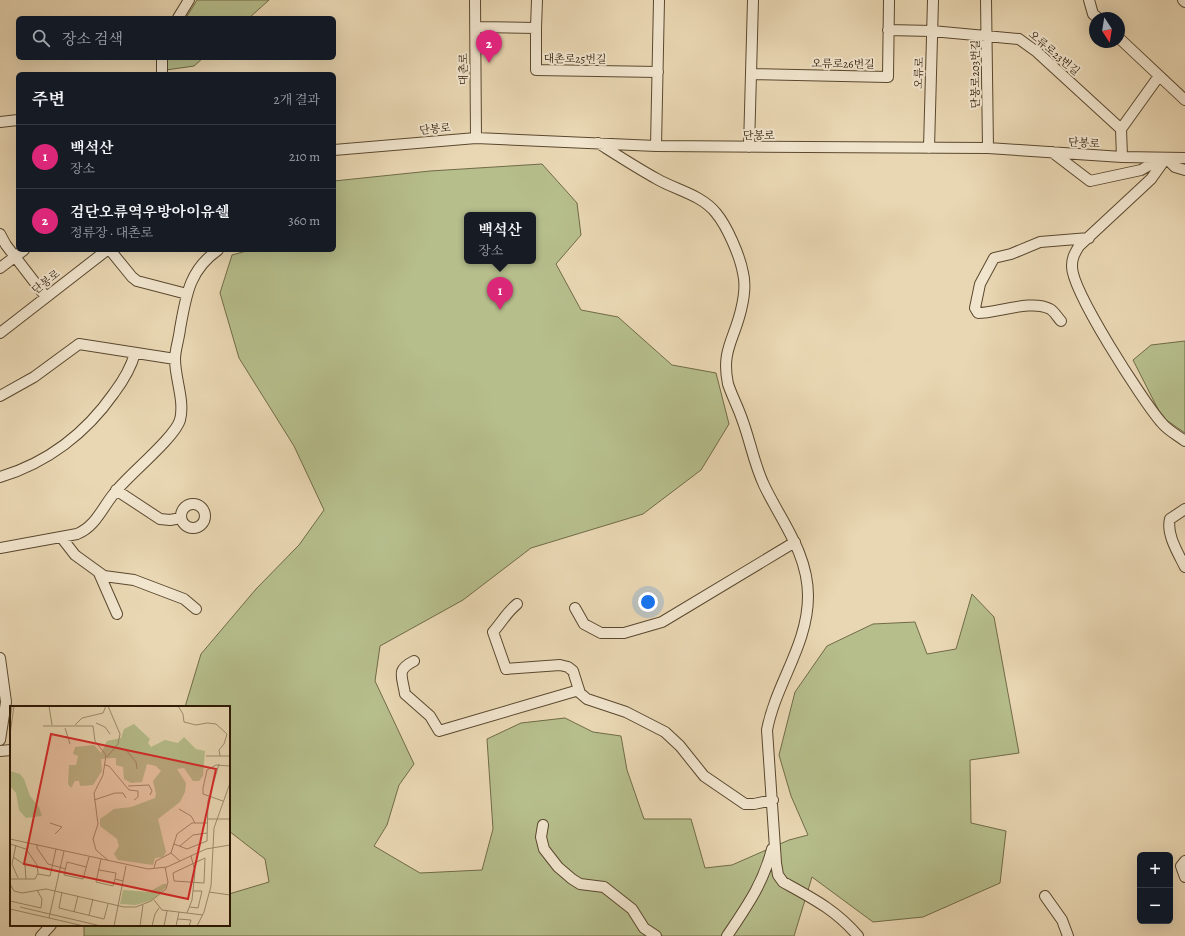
<!DOCTYPE html>
<html lang="ko">
<head>
<meta charset="utf-8">
<style>
	:root { --surface:#171b24; --page:#242831; --text:#f1f3f6; --muted:#9ea1a6; --line:#363941; --accent:#db2777 }
	body { margin:0; font-family:Alegreya,"Noto Serif KR",serif; background:var(--page); color:var(--text) }
	.controls { position:absolute; right:12px; bottom:12px; display:grid; overflow:hidden; border-radius:6px; box-shadow:0 4px 16px #0002 }
	.controls button { width:36px; height:36px; display:grid; place-items:center; padding:0; border:0; border-bottom:1px solid var(--line); background:var(--surface); color:var(--text); font:20px sans-serif }
	.compass { position:absolute; left:1089px; top:12px; width:36px; height:36px; border-radius:50%; background:var(--surface); box-shadow:0 4px 16px #0002; rotate:168deg }
	.you { position:absolute; left:648px; top:602px; width:14px; height:14px; margin:-10px; border:3px solid #fff; border-radius:50%; background:#1a73e8; box-shadow:0 0 0 6px #1a73e833 }
	.badge { display:grid; place-items:center; width:26px; height:26px; border-radius:50%; background:var(--accent); color:#fff; font-size:13px; font-weight:700 }
	.pin { position:absolute; translate:-50% -33px; filter:drop-shadow(0 1px 2px #0008) }
	.pin::after { content:''; position:absolute; top:21px; width:14px; height:12px; background:inherit; clip-path:polygon(0 0,100% 0,50% 100%) }
	.popup { position:absolute; left:464px; top:212px; width:72px; height:52px; box-sizing:border-box; display:grid; place-content:center; border-radius:6px; background:var(--surface); filter:drop-shadow(0 1px 3px #0005); font-size:13px; white-space:nowrap; color:var(--muted) }
	.popup b { font-size:15px; color:var(--text) }
	.popup::after { content:''; position:absolute; left:50%; top:100%; margin-left:-8px; border:8px solid transparent; border-top-color:var(--surface) }
	.list { margin:0; padding:0; list-style:none }
	h2 { display:flex; justify-content:space-between; align-items:center; height:52px; margin:0; padding:0 16px; font-size:17px }
	h2 small { font-size:13px; font-weight:400; color:var(--muted) }
	.list li { display:grid; grid-template-columns:26px 1fr auto; gap:12px; align-items:center; box-sizing:border-box; height:64px; padding:0 16px; border-top:1px solid var(--line) }
	.list b { display:block; font-size:15px; white-space:nowrap }
	.list p { margin:0; font-size:13px; white-space:nowrap; color:var(--muted) }
	.list em { font-size:13px; font-style:normal; color:var(--muted) }
	.icon { flex:none; width:22px; height:22px; fill:none; stroke:currentColor; stroke-width:2; stroke-linecap:round; stroke-linejoin:round }
	.map { position:relative; flex:none; width:1185px; height:936px; overflow:hidden }
	.search { position:absolute; background:var(--surface); box-shadow:0 4px 16px #0002; left:16px; top:16px; width:320px; height:44px; display:flex; align-items:center; gap:10px; box-sizing:border-box; padding:0 14px; border-radius:6px; color:var(--muted); font-size:15px }
	.panel { position:absolute; background:var(--surface); box-shadow:0 4px 16px #0002; left:16px; top:72px; width:320px; height:180px; border-radius:6px }
	.map>svg:first-child { display:block }
</style>
</head>
<body>
<div class="map">
<svg width="1185" height="936" viewBox="0 0 1185 936">
	<rect width="100%" height="100%" fill="#e9d7b3"/>
	<filter id="stains"><feTurbulence type="fractalNoise" baseFrequency=".005" numOctaves="4"/><feColorMatrix values="0 0 0 0 .2 0 0 0 0 .09 0 0 0 0 .02 0 0 0 .5 -.17"/></filter>
	<radialGradient id="worn" r=".72"><stop offset=".6" stop-color="#630" stop-opacity="0"/><stop offset="1" stop-color="#630" stop-opacity=".3"/></radialGradient>
	<!-- green -->
	<path fill="#b6be8c" stroke="#706b47" fill-rule="evenodd" d="M197 0H269L249 18H186Z
		M168 58H203L194 66 166 70Z
		M542 164 577 203 581 235 556 264 581 310 618 317 672 365 716 373 729 424 701 470 643 514 531 548 463 600 380 646 375 681 414 764 399 785 387 825 374 846 420 873 482 870 493 829 487 739 521 723 565 718 593 732 621 736 627 770 644 819H691L705 868 732 865 789 840 808 835 791 796 779 755 795 692 827 646 873 624 915 622 927 654 956 649 972 594 994 617 1019 753 970 760 971 823 1006 831 1000 883 923 917 873 922 812 877 794 936H84V925H229V894L269 882 265 859 229 831V707H185L201 654 256 589 299 545 324 510 294 446 239 358 220 293 232 255 250 250H334V181L430 171ZM467 215H533V261H467Z
		M1185 341V433L1162 417 1133 360 1151 345Z"/>
	<g fill="none" stroke-linecap="round" stroke-linejoin="round">
		<defs>
			<path id="minor" d="M475 0 476 138
				M986 0 988 148
				M1089 0 1093 14 1098 18
				M1183 0 1185 2
				M178 18 189 0
				M475 27 536 28 537 0
				M536 28V70L658 72
				M888 30 932 31 1019 39 1037 52 1121 129 1122 157
				M1119 38 1185 100
				M162 74V58
				M751 74 888 77 889 0
				M0 122 18 120
				M1121 129 1159 76
				M598 143C617 155 637 168 657 179 676 190 702 195 716 213 727 226 740 256 743 273 746 285 744 298 741 310 734 340 721 351 728 384 732 396 738 407 742 419 750 440 754 464 764 485 781 521 808 553 808 596 808 645 776 683 767 730L776 863 778 875 783 882C812 898 836 910 858 936
				M656 146 659 0
				M749 147 753 0
				M929 148 933 0
				M334 150 476 138 656 146 988 148 1122 157 1185 158
				M1052 152 1090 181 1141 170 1162 158
				M1185 170 1175 167 1166 158 1151 179 1079 246C1075 253 1072 257 1072 266 1071 290 1142 400 1161 422 1167 430 1177 435 1185 441
				M0 234 6 245 46 297
				M110 250 132 277 137 281 187 294
				M0 268 24 250
				M1061 321C1058 318 1054 311 1050 309 1032 299 997 313 978 313L975 308 980 284 994 258 1011 254 1040 242 1089 238
				M0 333 107 250
				M0 396 34 377 79 344 175 359
				M0 477C47 463 86 433 114 393 123 381 131 368 135 353
				M116 490 160 519 170 520 181 518
				M181 516a12 12 0 1 1 24 0a12 12 0 1 1-24 0Z
				M1185 509 1170 519C1166 534 1178 553 1185 567
				M61 537 75 555 104 576 134 580 184 599 196 609
				M0 548 77 534C97 526 103 505 117 490 131 473 175 437 180 420 185 401 175 379 175 359 175 350 179 339 180 329 186 296 189 270 218 250
				M99 573 117 614
				M517 604C506 613 502 622 493 632L506 669 560 665 568 667 573 671 580 693 587 699 626 712 665 732 680 746 704 776 745 804H754L773 800
				M575 608 584 624 601 633H624L662 622 795 542
				M0 658 6 702 0 740
				M414 661C396 670 402 675 405 694L430 716 439 731 579 690
				M0 751 11 750
				M543 825 541 837 544 849 558 867 572 879 580 884 604 887 632 909 644 928 656 936
				M1185 861 1181 866 1185 877
				M1045 896 1062 920 1068 936
				M41 936 51 925
				M727 936C747 906 763 884 772 849"/>
		</defs>
		<!-- minor casing -->
		<use href="#minor" stroke="#5a482e" stroke-width="12"/>
		<!-- minor -->
		<use href="#minor" stroke="#f1e5ce" stroke-width="10"/>
	</g>
	<g text-anchor="middle" dominant-baseline="central" stroke-width="4" stroke-linejoin="round" paint-order="stroke">
		<!-- street labels -->
		<g font-size="11" fill="#2b1802" stroke="#f1e5ce">
			<text transform="translate(1054 53) rotate(40)">오류로23번길</text>
			<text transform="translate(575 59) rotate(1)">대촌로25번길</text>
			<text transform="translate(843 64) rotate(1)">오류로26번길</text>
			<text transform="translate(463 69) rotate(-90)">대촌로</text>
			<text transform="translate(919 73) rotate(-88)">오류로</text>
			<text transform="translate(975 74) rotate(-90)">단봉로203번길</text>
			<text transform="translate(435 129) rotate(-5)">단봉로</text>
			<text x="759" y="135">단봉로</text>
			<text transform="translate(1084 143) rotate(4)">단봉로</text>
			<text transform="translate(46 282) rotate(-38)">단봉로</text>
		</g>
	</g>
	<!-- overview -->
	<g transform="translate(10 706)">
		<rect width="220" height="220" fill="#e9d7b3"/>
		<path d="M124 18 140 33 138 37 141 41 155 34 168 37 174 31 186 43 195 45 193 70 189 75H183L174 62 167 63 176 77 175 86 170 96 148 113 156 146 153 151 145 152 143 159 108 154 104 148 109 140 107 133 90 120V113L104 103 121 101 145 92 146 88 143 75 151 65 146 60 137 58 132 76 121 77 114 73 113 61 106 59V52H102L91 53 92 65 83 79 70 80 69 75H65L61 82 58 78 59 59H66L68 50 63 48 65 41 84 39 91 47 97 35 111 32 114 23ZM0 65 10 68 14 73 20 90 29 101 32 110 16 112 9 104 6 87 0 80ZM153 178H157L156 181 142 194 126 199 110 198 113 184 139 186Z" fill="#b6be8c"/>
		<path fill="none" stroke="#9d8b6c" stroke-width="1" d="M39 0 42 19M168 0 173 8 174 16 186 19 197 17 206 18 217 28 214 38 209 44 210 50M0 14 2 0M86 17 95 21 100 28M65 19 72 12 93 7 96 0M33 20H83L85 35 96 49 93 69 84 87 88 118 83 133 86 144 99 155M55 22 60 38M0 28 4 0M106 41 116 44 126 56 127 63M196 50H220M97 51 108 38 110 28 98 0M95 59 99 60 119 84 128 85V91L124 94M118 80 139 79 142 85 140 89M84 94 105 87H113L116 92M213 95 193 88V82L197 64 206 59 220 60M169 103 181 110 185 117M197 113H220M40 117 52 121 45 128M0 133 138 163 157 161 196 143 220 139M0 138 16 143 27 159 28 167 25 173H0M27 138V142L38 158 56 163M164 138 177 143 197 135 198 95 209 58M6 139 2 158 8 172M170 140 183 129 197 127M161 147 170 155M3 151 15 159 16 173M195 152 194 177 164 175 163 167ZM91 153 86 176 103 180 105 173 113 175M76 161 57 156 54 169 73 173 79 151M144 162 146 155 161 147 167 128 182 117H197M89 164 106 167 105 173M28 168 40 170 46 143M0 178 4 185 12 187 36 183 114 201H126L141 195 156 183 158 176 155 161M52 186 49 202 94 213 98 198M199 186 220 189M144 194 152 204 193 209M0 195 31 202 32 193 27 184M10 201 91 220M180 201 188 202 192 185H183M0 203 74 220M64 206 68 190M177 207 182 194 185 165 181 150M79 209 83 193M39 212 54 145M168 213 181 214 179 220M104 220 116 160M130 220 133 199M142 220 145 208 149 202M154 220 157 205M166 220 169 206M187 220 194 206 201 180 204 122 220 77"/>
		<path fill="#d62828" fill-opacity="0.15" stroke="#d62828" stroke-width="2" d="M41 28 206 63 178 193 14 158Z"/>
		<rect width="220" height="220" fill="none" stroke="#2b1802" stroke-width="2"/>
	</g>
	<rect width="100%" height="100%" filter="url(#stains)"/>
	<rect width="100%" height="100%" fill="url(#worn)"/>
</svg>
<div class="controls">
<button>+</button>
<button>−</button>
</div>
<svg class="compass" viewBox="-18 -18 36 36"><path d="M0-13l5 13h-10z" fill="#e53935"/><path d="M0 13l5-13h-10z" fill="#9ea1a6"/></svg>
<div class="you"></div>
<div class="pin badge" style="left:500px;top:310px">1</div>
<div class="popup"><b>백석산</b>장소</div>
<div class="pin badge" style="left:489px;top:63px">2</div>
<div class="search"><svg class="icon" aria-label="search" viewBox="0 0 24 24"><circle cx="10" cy="10" r="6"/><path d="M15 15l6 6"/></svg>장소 검색</div>
<section class="panel">
<h2>주변<small>2개 결과</small></h2>
<ul class="list">
<li><span class="badge">1</span><div><b>백석산</b><p>장소</p></div><em>210 m</em></li>
<li><span class="badge">2</span><div><b>검단오류역우방아이유쉘</b><p>정류장 · 대촌로</p></div><em>360 m</em></li>
</ul>
</section>
</div>
</body>
</html>
